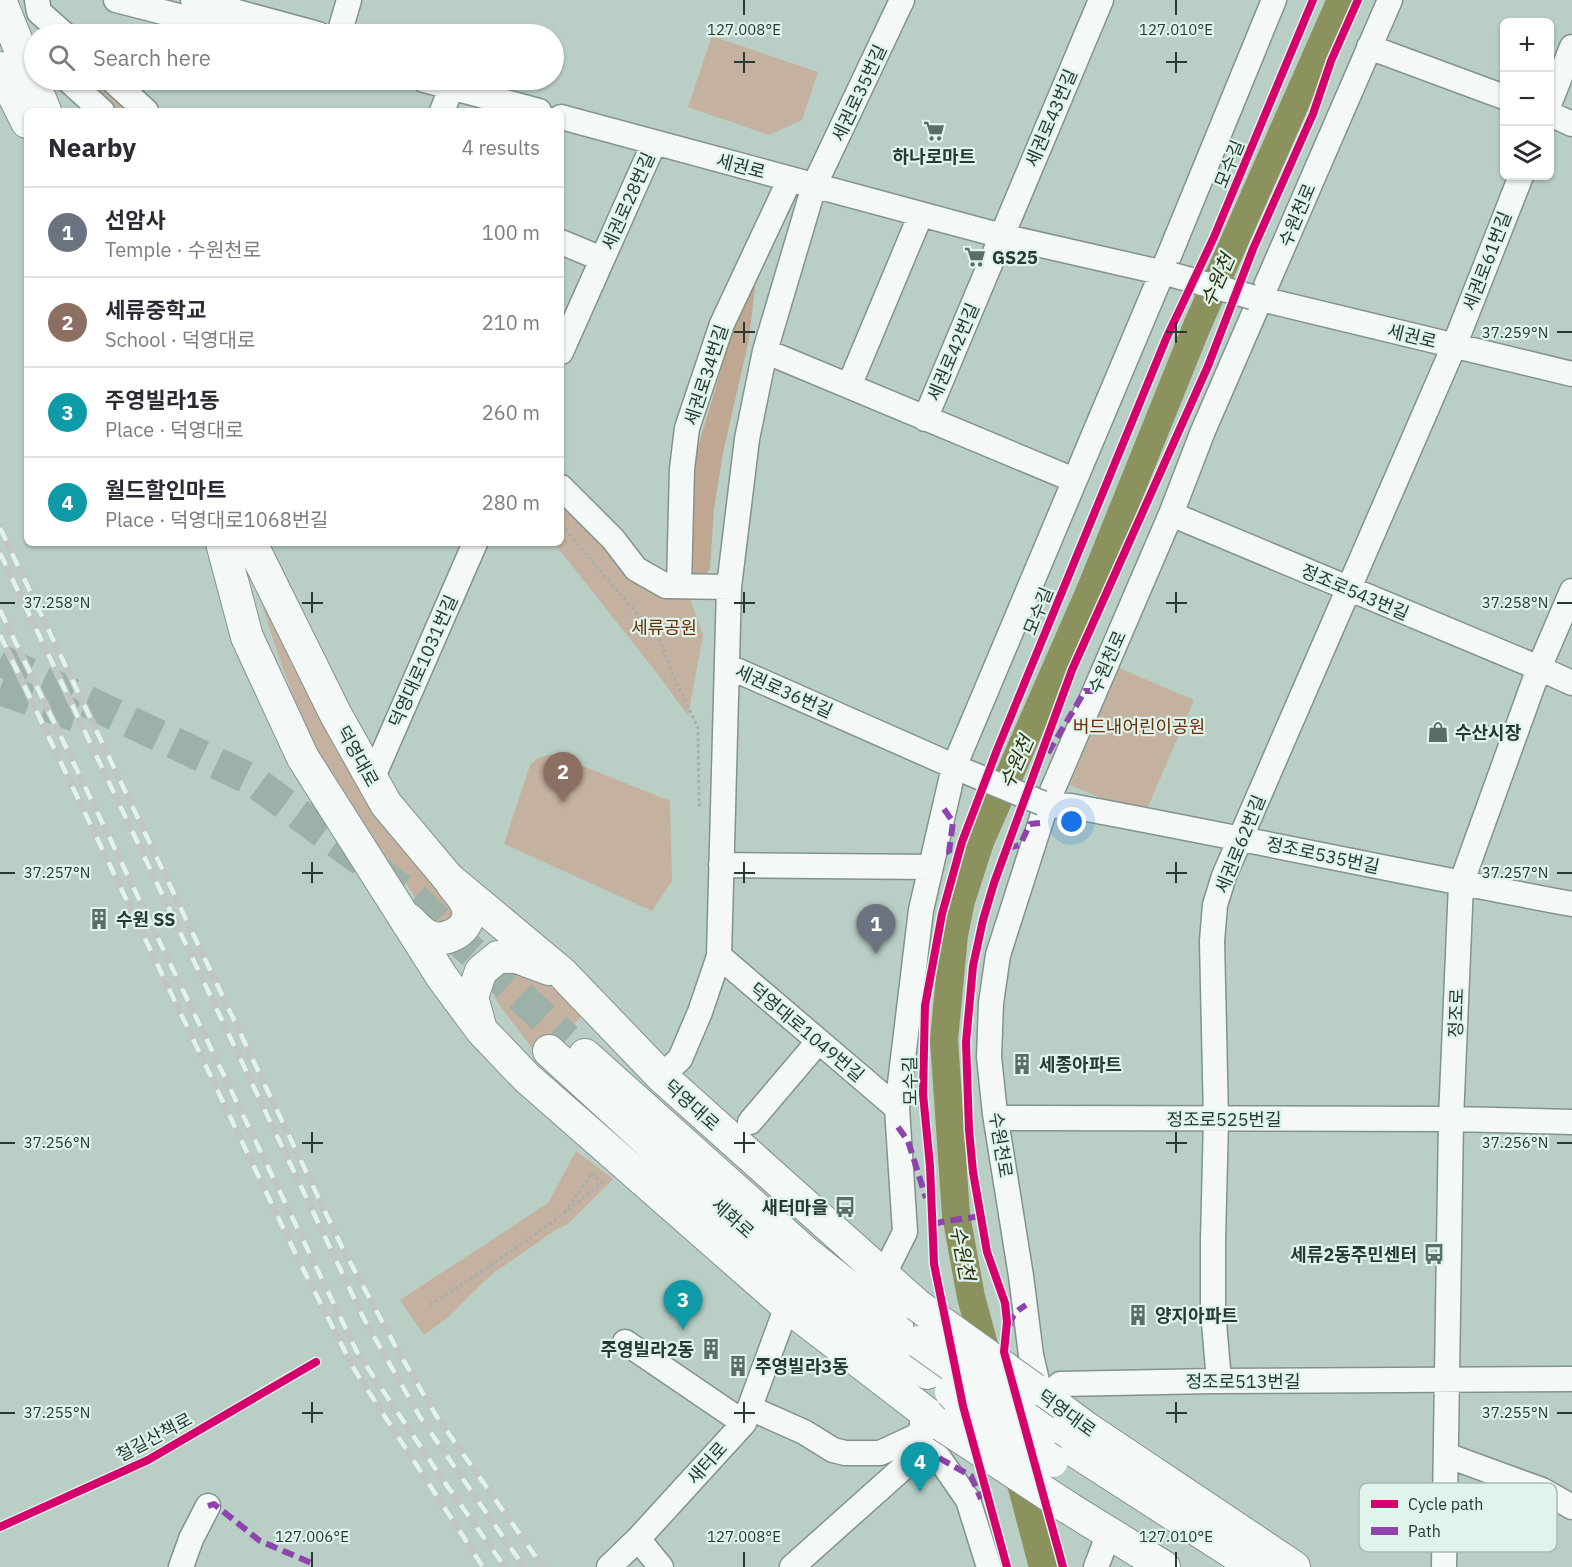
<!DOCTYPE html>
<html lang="en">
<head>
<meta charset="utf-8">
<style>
	:root { --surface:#fff; --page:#f2f2f3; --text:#2b2b33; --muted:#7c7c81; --line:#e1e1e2; --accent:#b45309 }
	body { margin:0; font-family:"IBM Plex Sans","Noto Sans KR",sans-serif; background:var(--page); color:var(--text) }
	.controls { position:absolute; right:18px; top:18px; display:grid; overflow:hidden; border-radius:9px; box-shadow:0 2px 4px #0004 }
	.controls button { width:54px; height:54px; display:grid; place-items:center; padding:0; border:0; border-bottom:2px solid var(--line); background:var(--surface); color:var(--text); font:30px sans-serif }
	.you { position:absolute; left:1072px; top:822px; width:21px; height:21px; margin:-15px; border:4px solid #fff; border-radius:50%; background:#1a73e8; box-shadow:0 0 0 9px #1a73e833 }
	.badge { display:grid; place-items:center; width:39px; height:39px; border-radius:50%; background:var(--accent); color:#fff; font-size:20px; font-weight:700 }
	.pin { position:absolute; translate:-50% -50px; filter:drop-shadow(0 2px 3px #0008) }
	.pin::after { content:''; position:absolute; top:32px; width:21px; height:18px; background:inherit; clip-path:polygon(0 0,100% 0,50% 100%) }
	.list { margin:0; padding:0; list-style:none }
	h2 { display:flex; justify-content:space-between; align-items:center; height:78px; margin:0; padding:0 24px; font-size:26px }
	h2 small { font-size:20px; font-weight:400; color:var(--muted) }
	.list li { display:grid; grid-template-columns:39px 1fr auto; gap:18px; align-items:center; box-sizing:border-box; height:90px; padding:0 24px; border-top:2px solid var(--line) }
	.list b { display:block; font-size:22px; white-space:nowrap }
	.list p { margin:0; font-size:20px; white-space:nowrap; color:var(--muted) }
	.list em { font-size:20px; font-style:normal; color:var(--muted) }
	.icon { flex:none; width:33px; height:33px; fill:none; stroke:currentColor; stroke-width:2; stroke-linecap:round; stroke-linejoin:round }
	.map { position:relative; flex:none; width:1572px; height:1567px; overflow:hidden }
	.search { position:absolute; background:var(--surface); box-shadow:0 2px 4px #0004; left:24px; top:24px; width:540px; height:66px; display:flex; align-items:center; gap:15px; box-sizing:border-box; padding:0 21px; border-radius:33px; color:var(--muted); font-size:22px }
	.panel { position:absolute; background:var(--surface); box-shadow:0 2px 4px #0004; left:24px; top:108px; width:540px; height:438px; border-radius:9px }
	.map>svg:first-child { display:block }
</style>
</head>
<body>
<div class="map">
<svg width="1572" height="1567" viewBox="0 0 1572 1567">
	<rect width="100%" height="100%" fill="#b9cfc6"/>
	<!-- green -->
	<path fill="#c5b19f" d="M712 36 818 72 802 120 769 135 688 107Z
		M75 80H102L137 111H109Z
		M561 500 688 593 703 635 688 716 660 677 554 543H561Z
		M265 603 458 897 453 918 435 924C421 908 411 889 397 872 387 858 375 846 365 833 316 765 287 686 263 607Z
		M1119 668 1194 700 1144 816 1070 785Z
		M553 754 670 801 672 881 652 911 504 844 530 765 538 758Z
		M495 968 541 969 583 1014 541 1060 501 1007 490 989Z
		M576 1151 613 1179 568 1224 557 1229 492 1274 446 1319 424 1335 400 1300 548 1203Z"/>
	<!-- forest -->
	<path fill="#c0a791" d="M756 278 749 339 723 453 714 509 710 569 702 579 692 580 686 546 688 511 695 457 734 326Z"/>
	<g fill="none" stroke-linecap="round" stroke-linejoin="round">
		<!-- river -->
		<path stroke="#8c925e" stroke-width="28" d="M990 1367 971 1297 956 1215 944 1040 954 935 961 901 980 842 1092 586 1197 326 1341 0
			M1015 1461 1043 1567"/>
		<!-- major-tunnel -->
		<path stroke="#9cb1a8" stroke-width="32" stroke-dasharray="32 16" stroke-linecap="butt" d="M0 660 252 780 413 898 567 1039
			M0 689 87 720"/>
		<defs>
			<path id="minor" d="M37 0 39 12 64 34
				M116 0 249 34
				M193 0 318 34
				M339 34 349 0
				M1369 47 1504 97
				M68 80 102 111
				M112 80 146 111
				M424 80 539 111
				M1550 102 1572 47
				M442 111 452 87
				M1550 114 1572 124
				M561 117 1002 236 1173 275
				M561 242 602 259
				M1261 299 1572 374
				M765 351 1074 480
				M561 352 654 143
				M849 386 921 214
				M925 419 1101 0
				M561 487 613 539 636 569 666 586 729 587
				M1171 514 1539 668 1572 683
				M679 586 682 469 687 428 722 324 790 179
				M727 666 967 772
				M372 779 475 543
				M1042 803 1046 805 1071 806C1238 837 1405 873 1572 904
				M721 865 931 867
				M719 956 897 1108
				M661 1076 680 1059 700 1012 719 956 729 587 747 439 765 351 814 186 902 0
				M996 1118 1451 1119 1572 1122
				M750 1122 818 1042
				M883 1276 905 1232 897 1108 921 910 954 767 1162 273 1274 0
				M625 1342 744 1423
				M1219 1381 1213 1311V1240L1216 1119 1212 941 1215 905 1224 876 1454 346 1521 176
				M1040 1394 1031 1355 1021 1276 995 1114 989 1057 991 1003 998 955 1046 805 1171 514 1203 431 1390 0
				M1045 1398 1060 1384 1213 1381 1572 1379
				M750 1408 804 1432 833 1450 845 1453H880L919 1435
				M919 1435 939 1458 968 1500 989 1567
				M1446 1455 1542 1490 1572 1507
				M638 1539 661 1567
				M181 1567 191 1539 208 1506
				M609 1567 638 1539 744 1423 787 1306
				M792 1567 904 1467 922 1427V1410
				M1096 1567 1109 1533
				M1444 1567 1451 1119 1461 884 1539 668 1572 591"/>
			<path id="major" d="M0 0 45 111
				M0 68 27 122
				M222 543 247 637 303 758 442 977 482 1031 527 1078 787 1306 942 1425
				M251 543 336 715 386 804 448 878 562 973 661 1076 917 1305
				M408 919C414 924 419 931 426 935 440 944 465 934 468 917 471 904 459 893 452 884
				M480 1026 472 997 481 971 498 957H517L549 969
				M549 1051 790 1271 927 1373
				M585 1055 805 1252 897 1325
				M1034 1389 1085 1427 1294 1567
				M1044 1431 1255 1567
				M1067 1507 1164 1567"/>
		</defs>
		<!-- minor casing -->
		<use href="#minor" stroke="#82938c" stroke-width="27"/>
		<!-- major casing -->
		<use href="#major" stroke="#82938c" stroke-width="34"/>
		<!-- path -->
		<path stroke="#a5afab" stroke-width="3" stroke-dasharray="3 3" stroke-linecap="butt" d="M1202 264 1313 0
			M1243 275 1313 114 1331 61 1358 0
			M1208 364 1228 311
			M561 525 660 640 674 678 698 728 699 805H703
			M993 762 1166 339 1186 297
			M1033 778 1072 670 1194 398
			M945 901 962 842 980 796
			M970 996C975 933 997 875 1019 815
			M969 1012 966 1042 969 1130 973 1172 987 1252 1002 1295
			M924 1062 923 1094 930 1166 934 1264
			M565 1212 592 1173
			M430 1305C489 1267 547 1228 602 1183L592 1173
			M1052 1525 1063 1567"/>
		<!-- minor -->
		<use href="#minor" stroke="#f4f8f6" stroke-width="24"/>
		<!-- major -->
		<use href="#major" stroke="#f4f8f6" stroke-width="32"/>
		<defs>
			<path id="rail" d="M0 528 341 1245 398 1351 437 1417 543 1567
				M0 553 364 1319 420 1417 524 1567
				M0 610 357 1352 443 1480 505 1567
				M0 635 299 1261 354 1369 483 1567"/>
		</defs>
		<!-- rail casing -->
		<use href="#rail" stroke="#c1c6c4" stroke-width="7"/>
		<!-- rail -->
		<use href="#rail" stroke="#dff4eb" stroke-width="4.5" stroke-dasharray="14" stroke-linecap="butt"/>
		<defs>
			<path id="minor-bridge" d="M1173 275 1252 297
				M967 772 1042 803"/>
			<path id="major-bridge" d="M917 1305 1034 1389
				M919 1342 1044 1431
				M951 1392 1013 1456
				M942 1425 1067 1507
				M1006 1429 1052 1461"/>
		</defs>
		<!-- minor-bridge casing -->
		<use href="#minor-bridge" stroke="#82938c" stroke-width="27" stroke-linecap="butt"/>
		<!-- major-bridge casing -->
		<use href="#major-bridge" stroke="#82938c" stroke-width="34" stroke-linecap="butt"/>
		<!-- minor-bridge -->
		<use href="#minor-bridge" stroke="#f4f8f6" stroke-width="24"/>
		<!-- major-bridge -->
		<use href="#major-bridge" stroke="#f4f8f6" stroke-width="32"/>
		<!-- quiet -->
		<path stroke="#8e44ad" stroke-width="6" stroke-dasharray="12 6" stroke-linecap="butt" d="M1048 753 1085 691H1095
			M944 809 953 822 949 852 956 862
			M1007 848 1020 845 1030 824 1040 823
			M898 1127 908 1141 926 1198
			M933 1225 941 1222 981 1216
			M1010 1326C1010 1316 1018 1310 1026 1305
			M939 1458 971 1476 981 1499
			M208 1506 214 1504 260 1541 314 1564"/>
		<defs>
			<path id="cycleway" d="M0 1527 148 1460 316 1362
				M1007 1567 963 1406 934 1264 930 1166 923 1094 925 1006 942 914 962 842 997 750 1166 339 1214 237 1313 0
				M1063 1567 1004 1352 1007 1322 1005 1303 987 1252 973 1172 969 1130 966 1042 973 966 983 920 994 883 1072 670 1208 366 1253 249 1313 114 1331 61 1358 0"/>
		</defs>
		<!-- cycleway casing -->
		<use href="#cycleway" stroke="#dff4eb" stroke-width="11"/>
		<!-- cycleway -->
		<use href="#cycleway" stroke="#d6006c" stroke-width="8"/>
	</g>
	<!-- ticks -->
	<path fill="none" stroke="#283932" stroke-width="2" d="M744 0V15M1176 0V15M744 52V73M1176 52V73M734 62H755M1166 62H1187M744 322V343M1176 322V343M734 332H755M1166 332H1187M1557 332H1572M312 592V613M744 592V613M1176 592V613M0 603H15M302 603H323M734 603H755M1166 603H1187M1557 603H1572M312 862V883M744 862V883M1176 862V883M0 873H15M302 873H323M734 873H755M1166 873H1187M1557 873H1572M312 1132V1153M744 1132V1153M1176 1132V1153M0 1143H15M302 1143H323M734 1143H755M1166 1143H1187M1557 1143H1572M312 1402V1423M744 1402V1423M1176 1402V1423M0 1413H15M302 1413H323M734 1413H755M1166 1413H1187M1557 1413H1572M312 1552V1567M744 1552V1567M1176 1552V1567"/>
	<!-- icons -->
	<defs>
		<symbol id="supermarket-bare" viewBox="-9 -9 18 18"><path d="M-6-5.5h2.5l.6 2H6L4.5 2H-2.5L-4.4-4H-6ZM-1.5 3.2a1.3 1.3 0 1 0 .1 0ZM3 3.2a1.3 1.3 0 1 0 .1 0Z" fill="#5b6e66" stroke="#dff4eb" stroke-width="2.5" paint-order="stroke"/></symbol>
		<symbol id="shop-bare" viewBox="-9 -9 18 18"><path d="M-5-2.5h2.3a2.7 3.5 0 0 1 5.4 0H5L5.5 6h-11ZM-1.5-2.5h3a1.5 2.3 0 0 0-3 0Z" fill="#5b6e66" stroke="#dff4eb" stroke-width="2.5" paint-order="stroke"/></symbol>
		<symbol id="building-bare" viewBox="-9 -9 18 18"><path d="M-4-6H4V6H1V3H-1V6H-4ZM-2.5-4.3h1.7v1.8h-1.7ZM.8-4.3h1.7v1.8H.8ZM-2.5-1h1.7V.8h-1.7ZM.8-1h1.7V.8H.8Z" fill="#5b6e66" stroke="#dff4eb" stroke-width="2.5" paint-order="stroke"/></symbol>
		<symbol id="bus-bare" viewBox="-9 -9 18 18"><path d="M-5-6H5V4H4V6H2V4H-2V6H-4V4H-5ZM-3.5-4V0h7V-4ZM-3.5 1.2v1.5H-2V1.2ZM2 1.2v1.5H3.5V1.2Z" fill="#5b6e66" stroke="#dff4eb" stroke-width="2.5" paint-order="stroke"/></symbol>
	</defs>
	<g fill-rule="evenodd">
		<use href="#supermarket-bare" x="919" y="116" width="30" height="30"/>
		<use href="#supermarket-bare" x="960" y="242" width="30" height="30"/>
		<use href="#shop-bare" x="1423" y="717" width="30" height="30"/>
		<use href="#building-bare" x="84" y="904" width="30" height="30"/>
		<use href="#building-bare" x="1007" y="1049" width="30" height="30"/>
		<use href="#bus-bare" x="830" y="1192" width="30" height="30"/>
		<use href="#bus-bare" x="1419" y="1239" width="30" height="30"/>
		<use href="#building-bare" x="1123" y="1300" width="30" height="30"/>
		<use href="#building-bare" x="696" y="1334" width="30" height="30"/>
		<use href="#building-bare" x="723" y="1351" width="30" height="30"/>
	</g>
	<g text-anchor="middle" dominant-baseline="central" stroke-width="4.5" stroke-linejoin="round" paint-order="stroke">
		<!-- street labels -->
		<g font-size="18" fill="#283932" stroke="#dff4eb">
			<text transform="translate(859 93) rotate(-65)">세권로35번길</text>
			<text transform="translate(1051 118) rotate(-67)">세권로43번길</text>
			<text transform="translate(1229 164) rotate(-68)">모수길</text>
			<text transform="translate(741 166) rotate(15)">세권로</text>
			<text transform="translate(628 201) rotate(-66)">세권로28번길</text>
			<text transform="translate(1297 215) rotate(-67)">수원천로</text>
			<text transform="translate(1487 261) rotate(-69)">세권로61번길</text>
			<text transform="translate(1412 336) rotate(14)">세권로</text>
			<text transform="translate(953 352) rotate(-67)">세권로42번길</text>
			<text transform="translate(706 375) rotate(-72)">세권로34번길</text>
			<text transform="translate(1355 592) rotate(23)">정조로543번길</text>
			<text transform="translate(1038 611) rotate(-68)">모수길</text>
			<text transform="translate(423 661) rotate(-66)">덕영대로1031번길</text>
			<text transform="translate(1107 662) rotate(-66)">수원천로</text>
			<text transform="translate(784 691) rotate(24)">세권로36번길</text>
			<text transform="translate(358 756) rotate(61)">덕영대로</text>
			<text transform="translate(1240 844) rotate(-68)">세권로62번길</text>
			<text transform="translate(1323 855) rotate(12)">정조로535번길</text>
			<text transform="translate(1456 1013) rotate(-88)">정조로</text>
			<text transform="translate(807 1032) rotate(40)">덕영대로1049번길</text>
			<text transform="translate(910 1081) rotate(-91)">모수길</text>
			<text transform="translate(692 1105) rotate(42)">덕영대로</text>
			<text x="1224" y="1119">정조로525번길</text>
			<text transform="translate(1001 1145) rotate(81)">수원천로</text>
			<text transform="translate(733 1218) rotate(42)">세화로</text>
			<text x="1243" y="1381">정조로513번길</text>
			<text transform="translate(1067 1413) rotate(36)">덕영대로</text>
			<text transform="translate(154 1437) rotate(-28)">철길산책로</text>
			<text transform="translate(707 1463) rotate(-48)">새터로</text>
		</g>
		<!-- poi labels -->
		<g font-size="18" font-weight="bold" fill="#283932" stroke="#dff4eb" text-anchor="start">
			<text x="934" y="156" text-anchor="middle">하나로마트</text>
			<text x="992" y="257">GS25</text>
			<text x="1455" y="732">수산시장</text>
			<text x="116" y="919">수원 SS</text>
			<text x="1039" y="1064">세종아파트</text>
			<text x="828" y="1207" text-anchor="end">새터마을</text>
			<text x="1417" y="1254" text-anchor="end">세류2동주민센터</text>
			<text x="1155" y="1315">양지아파트</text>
			<text x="694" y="1349" text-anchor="end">주영빌라2동</text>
			<text x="755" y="1366">주영빌라3동</text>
		</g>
		<!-- park labels -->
		<g font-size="18" fill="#6b2f08" stroke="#dff4eb">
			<text x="664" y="627">세류공원</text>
			<text x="1139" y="726">버드내어린이공원</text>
		</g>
		<!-- water labels -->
		<g font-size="20" font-style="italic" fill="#313010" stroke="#dff4eb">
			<text transform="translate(1217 280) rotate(-66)">수원천</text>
			<text transform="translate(1016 762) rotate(-66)">수원천</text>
			<text transform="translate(963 1253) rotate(79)">수원천</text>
		</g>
	</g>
	<!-- legend -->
	<rect x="1359" y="1483" width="198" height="69" rx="9" fill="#dff4eb" stroke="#a8bcb4" stroke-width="1.5"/>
	<rect x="1371" y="1500" width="27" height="8" fill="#d6006c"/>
	<rect x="1371" y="1527" width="27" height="8" fill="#8e44ad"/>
	<g font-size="16" fill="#283932">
		<text x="1408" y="1510">Cycle path</text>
		<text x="1408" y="1537">Path</text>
	</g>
	<g font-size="15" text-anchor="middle" fill="#283932" stroke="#dff4eb" stroke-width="4.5" stroke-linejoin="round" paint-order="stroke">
		<text x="744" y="35">127.008°E</text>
		<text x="1176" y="35">127.010°E</text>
		<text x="1515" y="338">37.259°N</text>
		<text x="57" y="608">37.258°N</text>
		<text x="1515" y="608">37.258°N</text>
		<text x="57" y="878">37.257°N</text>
		<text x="1515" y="878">37.257°N</text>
		<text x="57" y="1148">37.256°N</text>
		<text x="1515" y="1148">37.256°N</text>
		<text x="57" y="1418">37.255°N</text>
		<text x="1515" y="1418">37.255°N</text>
		<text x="312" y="1542">127.006°E</text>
		<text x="744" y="1542">127.008°E</text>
		<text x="1176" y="1542">127.010°E</text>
	</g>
</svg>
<div class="controls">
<button>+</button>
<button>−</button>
<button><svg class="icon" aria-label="layers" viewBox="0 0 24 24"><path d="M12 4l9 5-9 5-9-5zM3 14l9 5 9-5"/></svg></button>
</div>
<div class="you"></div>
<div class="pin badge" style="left:876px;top:954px;background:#6b7280">1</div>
<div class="pin badge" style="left:563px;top:802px;background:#8d6e63">2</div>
<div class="pin badge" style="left:683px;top:1330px;background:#0f9aa8">3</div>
<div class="pin badge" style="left:920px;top:1492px;background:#0f9aa8">4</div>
<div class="search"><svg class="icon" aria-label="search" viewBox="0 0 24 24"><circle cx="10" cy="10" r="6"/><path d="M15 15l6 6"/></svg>Search here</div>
<section class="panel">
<h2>Nearby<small>4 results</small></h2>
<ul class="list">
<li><span class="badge" style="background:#6b7280">1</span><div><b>선암사</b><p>Temple · 수원천로</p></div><em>100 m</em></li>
<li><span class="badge" style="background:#8d6e63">2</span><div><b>세류중학교</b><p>School · 덕영대로</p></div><em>210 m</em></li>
<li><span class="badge" style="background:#0f9aa8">3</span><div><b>주영빌라1동</b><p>Place · 덕영대로</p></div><em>260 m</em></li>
<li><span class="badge" style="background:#0f9aa8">4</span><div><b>월드할인마트</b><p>Place · 덕영대로1068번길</p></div><em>280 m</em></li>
</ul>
</section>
</div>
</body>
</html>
